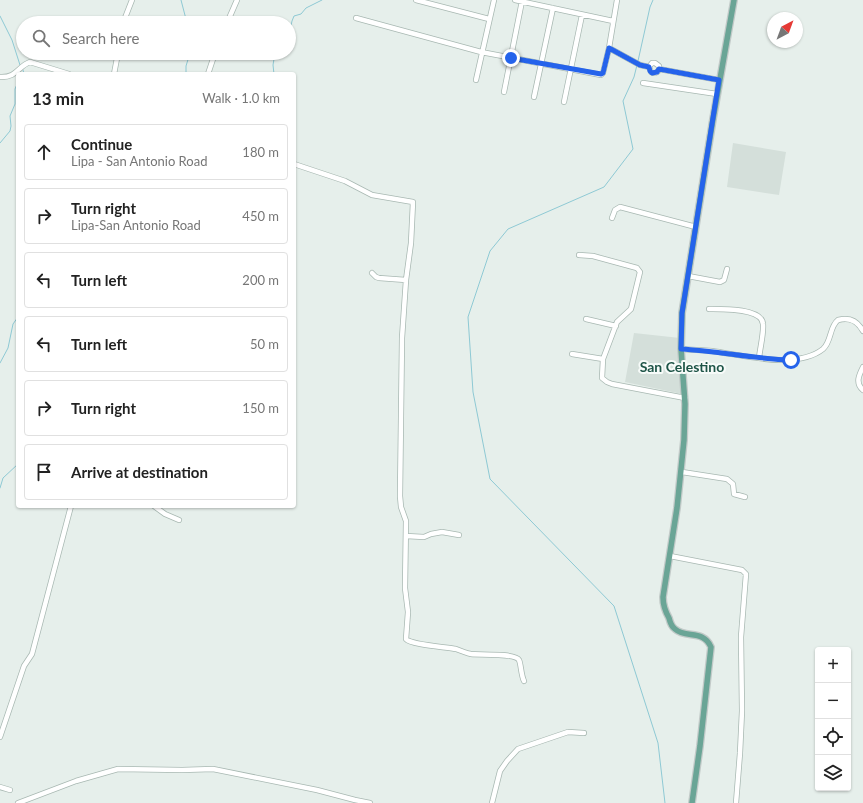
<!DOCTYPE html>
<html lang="en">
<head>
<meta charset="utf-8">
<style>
	:root { --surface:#fff; --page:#f2f2f2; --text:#222; --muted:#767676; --line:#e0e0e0 }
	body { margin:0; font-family:Lato,sans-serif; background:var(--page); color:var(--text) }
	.controls { position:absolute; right:12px; bottom:12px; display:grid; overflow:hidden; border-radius:4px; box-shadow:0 1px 3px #0004 }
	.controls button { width:36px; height:36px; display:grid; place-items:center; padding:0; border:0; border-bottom:1px solid var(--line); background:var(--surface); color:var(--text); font:20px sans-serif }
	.compass { position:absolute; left:767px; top:12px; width:36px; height:36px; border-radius:50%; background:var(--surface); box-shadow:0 1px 3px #0004; rotate:41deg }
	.stop { position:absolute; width:12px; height:12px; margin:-9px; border:3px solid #2563eb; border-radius:50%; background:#fff }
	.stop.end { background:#2563eb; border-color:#fff; box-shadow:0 1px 4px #0008 }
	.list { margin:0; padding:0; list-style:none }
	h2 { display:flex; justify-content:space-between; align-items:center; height:52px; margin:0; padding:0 16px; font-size:17px }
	h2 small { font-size:13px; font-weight:400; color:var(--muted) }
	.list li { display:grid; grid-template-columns:26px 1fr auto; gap:12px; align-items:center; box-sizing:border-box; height:56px; margin:0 8px 8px; padding:0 8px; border:1px solid var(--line); border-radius:4px }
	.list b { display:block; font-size:15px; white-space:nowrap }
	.list p { margin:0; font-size:13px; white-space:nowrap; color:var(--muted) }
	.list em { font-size:13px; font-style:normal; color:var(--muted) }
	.icon { flex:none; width:22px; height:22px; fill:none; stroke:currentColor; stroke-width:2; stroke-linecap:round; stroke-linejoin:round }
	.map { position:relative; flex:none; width:863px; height:803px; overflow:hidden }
	.search { position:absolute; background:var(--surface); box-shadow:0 1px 3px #0004; left:16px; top:16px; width:280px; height:44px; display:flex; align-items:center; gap:10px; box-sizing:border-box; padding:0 14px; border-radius:22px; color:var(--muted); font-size:15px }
	.panel { position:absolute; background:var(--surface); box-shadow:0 1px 3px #0004; left:16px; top:72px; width:280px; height:436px; border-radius:4px }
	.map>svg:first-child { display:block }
</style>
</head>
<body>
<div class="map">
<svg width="863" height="803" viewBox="0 0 863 803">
	<rect width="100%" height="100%" fill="#e6efeb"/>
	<!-- built -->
	<path fill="#d4dfda" d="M733 143 786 152 779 195 727 187Z
		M634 333 680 338 682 394 625 382Z"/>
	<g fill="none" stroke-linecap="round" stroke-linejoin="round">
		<!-- stream -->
		<path stroke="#8ec9d4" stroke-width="1" d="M181 0 187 23
			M0 16 12 40 20 65
			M289 35 292 21 294 16 301 14 306 8 322 0
			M638 61 650 7 653 0
			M637 65 634 77 623 101 633 149 604 187 508 229 490 251 468 317 473 392 490 479 614 606 658 743 665 803
			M23 70 24 74
			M186 74V66L190 53
			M274 74 273 65 275 53
			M0 143 10 131 11 126 10 116 15 104V89L18 82
			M0 363 8 348 13 324 18 317
			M0 488 3 478 18 464"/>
		<defs>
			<path id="minor" d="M416 0 489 19
				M515 0 613 21
				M356 18 481 52 601 75 603 73 609 48 617 0
				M123 23 132 0
				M227 23 237 0
				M609 48 640 65 649 67
				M659 69V66L655 63H652L649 67 651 72C654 74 658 73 659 69L719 80
				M114 74 118 53
				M208 74 215 53
				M0 77C17 78 18 66 30 62L69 74
				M476 80 494 0
				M643 83 717 94
				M504 92 522 1
				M534 97 553 8
				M564 102 582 15
				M294 164 345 181 372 195 413 202 411 243 406 280 402 338 400 496 401 507 406 521 405 588 408 612 406 639C411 645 446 647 456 649 461 651 466 653 471 654 479 655 515 653 519 660 521 664 521 675 524 681
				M612 218 615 210 620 207 696 227
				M579 255 593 256 637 268 640 272 631 309 617 322 603 359 602 378 607 382 612 384 685 398
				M372 273 376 277 379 278 406 280
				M688 276 720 282 724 280 727 269
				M709 309C721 309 762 308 763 324 764 333 760 348 759 358
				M586 319 616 326
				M681 349C692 350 702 350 712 351 742 355 797 370 823 349 832 341 829 327 838 320 849 317 857 320 863 331
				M572 354 603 359
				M863 367C859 375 855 383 863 390
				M682 472 727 479 733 484 734 494 745 497
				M154 506 165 514 179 520
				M406 536 424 537 431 534 442 532 459 535
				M670 556 742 570 746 574 741 637 742 711 740 753 736 803
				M0 737 24 666 32 654 71 506
				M0 787 10 790
				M18 803 76 781 118 769 182 770 213 769 317 790 355 800 370 803
				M492 803 500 771 507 761 518 749 568 732 584 733"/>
			<path id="major" d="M692 803 700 746 711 647C703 629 686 639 675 629 672 627 670 622 669 618 665 611 663 605 663 597L677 508 684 440 685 404 681 349 682 313 713 119 734 0"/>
		</defs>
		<!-- minor casing -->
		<use href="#minor" stroke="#a8b8b2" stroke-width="6"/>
		<!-- major casing -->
		<use href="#major" stroke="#c2cac8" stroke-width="8"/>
		<!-- minor -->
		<use href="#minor" stroke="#fff" stroke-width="4.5"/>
		<!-- major -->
		<use href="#major" stroke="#6aa596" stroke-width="5.5"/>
	</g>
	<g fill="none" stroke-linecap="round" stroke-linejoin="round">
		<!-- route -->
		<path stroke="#2563eb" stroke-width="5" d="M511 58 601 74 603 73 609 48 640 65 649 67 650 71 652 73 657 72 659 69 719 80 682 313 681 349C718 351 754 359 791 360"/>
	</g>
	<g text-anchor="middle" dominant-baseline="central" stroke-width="4" stroke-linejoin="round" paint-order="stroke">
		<!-- quarter labels -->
		<g font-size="14" font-weight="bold" fill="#1f5548" stroke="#f7fbf9">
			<text x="682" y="366">San Celestino</text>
		</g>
	</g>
</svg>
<div class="controls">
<button>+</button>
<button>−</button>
<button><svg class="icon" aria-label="locate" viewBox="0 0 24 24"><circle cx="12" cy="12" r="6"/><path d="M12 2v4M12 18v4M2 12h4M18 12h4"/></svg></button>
<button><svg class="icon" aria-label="layers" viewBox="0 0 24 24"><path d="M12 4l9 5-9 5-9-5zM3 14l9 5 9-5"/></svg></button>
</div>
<svg class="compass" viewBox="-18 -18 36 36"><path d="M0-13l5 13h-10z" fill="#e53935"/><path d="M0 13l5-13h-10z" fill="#767676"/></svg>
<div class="stop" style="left:791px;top:360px"></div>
<div class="stop end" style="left:511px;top:58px"></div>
<div class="search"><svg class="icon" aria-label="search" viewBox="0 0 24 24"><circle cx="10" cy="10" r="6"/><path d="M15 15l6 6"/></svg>Search here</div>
<section class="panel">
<h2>13 min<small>Walk · 1.0 km</small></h2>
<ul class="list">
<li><svg class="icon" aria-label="ahead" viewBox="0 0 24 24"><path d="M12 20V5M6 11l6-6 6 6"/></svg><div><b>Continue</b><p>Lipa - San Antonio Road</p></div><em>180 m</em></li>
<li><svg class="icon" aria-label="right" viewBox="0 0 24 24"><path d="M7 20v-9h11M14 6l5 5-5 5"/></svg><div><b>Turn right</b><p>Lipa-San Antonio Road</p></div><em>450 m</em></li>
<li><svg class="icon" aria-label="left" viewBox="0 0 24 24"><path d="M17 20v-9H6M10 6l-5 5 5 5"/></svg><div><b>Turn left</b></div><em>200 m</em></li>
<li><svg class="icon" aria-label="left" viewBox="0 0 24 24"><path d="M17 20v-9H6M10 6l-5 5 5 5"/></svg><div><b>Turn left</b></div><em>50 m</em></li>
<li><svg class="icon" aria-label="right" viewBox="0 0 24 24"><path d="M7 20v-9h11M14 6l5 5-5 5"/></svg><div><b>Turn right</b></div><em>150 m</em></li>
<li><svg class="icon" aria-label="arrive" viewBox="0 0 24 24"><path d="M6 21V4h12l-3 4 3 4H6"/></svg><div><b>Arrive at destination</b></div></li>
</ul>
</section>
</div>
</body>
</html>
